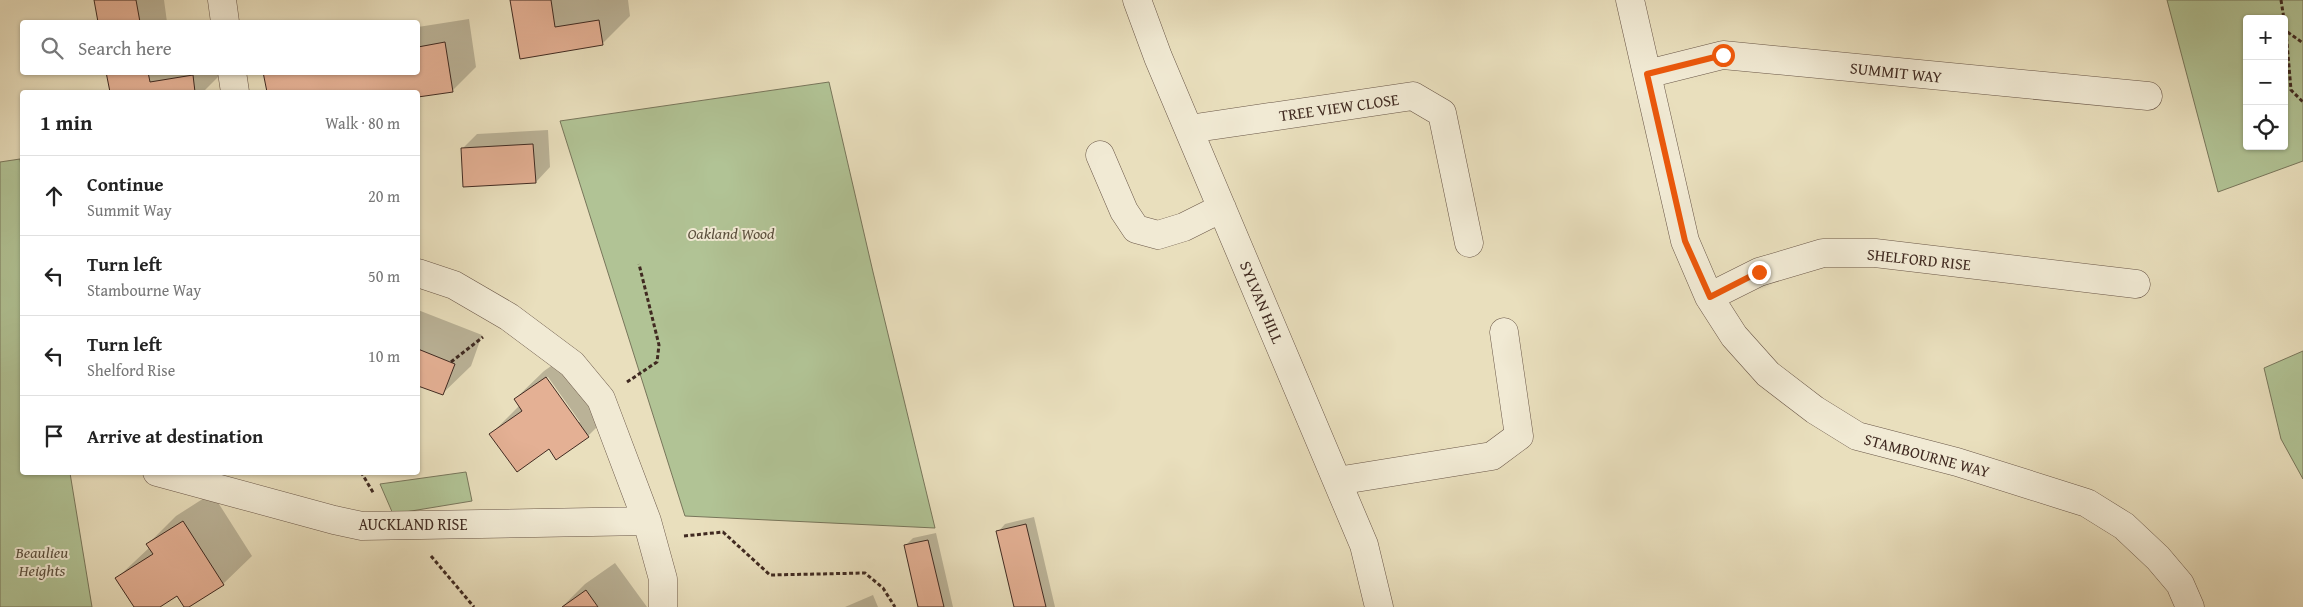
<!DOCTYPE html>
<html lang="en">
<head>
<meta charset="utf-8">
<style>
	:root { --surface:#fff; --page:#f6f6f6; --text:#222; --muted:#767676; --line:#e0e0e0 }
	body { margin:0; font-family:"Gentium Book Plus",serif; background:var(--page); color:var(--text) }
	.controls { position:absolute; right:15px; top:15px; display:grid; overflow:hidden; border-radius:5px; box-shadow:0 1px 4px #0004 }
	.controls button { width:45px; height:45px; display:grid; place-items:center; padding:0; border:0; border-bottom:1px solid var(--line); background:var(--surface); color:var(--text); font:25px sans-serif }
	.stop { position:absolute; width:15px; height:15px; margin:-11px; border:4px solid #ea580c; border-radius:50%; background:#fff }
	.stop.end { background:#ea580c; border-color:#fff; box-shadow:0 1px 5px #0008 }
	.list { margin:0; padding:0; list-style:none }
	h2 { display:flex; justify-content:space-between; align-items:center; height:65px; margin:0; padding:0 20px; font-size:21px }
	h2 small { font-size:16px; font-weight:400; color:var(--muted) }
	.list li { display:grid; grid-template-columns:32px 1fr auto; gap:15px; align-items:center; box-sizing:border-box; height:80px; padding:0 20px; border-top:1px solid var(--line) }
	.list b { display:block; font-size:19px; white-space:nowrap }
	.list p { margin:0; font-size:16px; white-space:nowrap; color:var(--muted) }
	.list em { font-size:16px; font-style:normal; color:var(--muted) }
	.icon { flex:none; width:28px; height:28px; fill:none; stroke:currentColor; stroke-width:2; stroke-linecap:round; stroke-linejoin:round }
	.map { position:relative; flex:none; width:2303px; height:607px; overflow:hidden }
	.search { position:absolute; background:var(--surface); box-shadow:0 1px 4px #0004; left:20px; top:20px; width:400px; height:55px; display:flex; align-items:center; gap:12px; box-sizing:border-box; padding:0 18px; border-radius:5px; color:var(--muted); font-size:19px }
	.panel { position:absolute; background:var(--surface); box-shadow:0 1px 4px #0004; left:20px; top:90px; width:400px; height:385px; border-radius:5px }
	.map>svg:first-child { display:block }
</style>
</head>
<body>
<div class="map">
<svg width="2303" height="607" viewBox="0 0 2303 607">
	<rect width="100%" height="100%" fill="#e9dfbd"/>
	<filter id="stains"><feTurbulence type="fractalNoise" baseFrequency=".004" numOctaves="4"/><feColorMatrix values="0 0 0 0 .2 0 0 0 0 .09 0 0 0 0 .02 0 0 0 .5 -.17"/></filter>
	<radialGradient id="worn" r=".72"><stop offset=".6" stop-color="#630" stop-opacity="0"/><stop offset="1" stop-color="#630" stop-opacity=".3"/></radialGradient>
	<!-- green -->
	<path fill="#b1c395" stroke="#78765b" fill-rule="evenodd" d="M2167 0H2303V161L2218 192ZM2247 19H2284V146H2247Z
		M829 82 873 272 935 528 685 516 560 121Z
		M20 159 22 174V472L70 473 92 607H0V162Z
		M2303 351V479L2281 439 2264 368Z
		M466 472 472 501 393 514 380 484Z"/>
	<!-- shadow -->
	<path fill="#0003" fill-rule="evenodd" d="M95 0H164L167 22H99Z
		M511 0H628L630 16 602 44 521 58Z
		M469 19 476 67 452 91 418 96V92H268L265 72H418V27Z
		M107 72H220V75L203 92H111Z
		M548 130 550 167 536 182 462 149 477 134Z
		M418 310 482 335 471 366 442 394 418 384Z
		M575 349 616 408 588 436 549 448 491 434 520 405 515 399 544 371ZM548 377 580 422H577L546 378Z
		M212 493 252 556 223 584 187 607 178 594 158 607H135L117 578 150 547 148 544 176 516Z
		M1034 517 1055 607H1015L998 532 1005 524Z
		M936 533 953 607H920L905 546 913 538Z
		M615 563 647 607H562L585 584Z
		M873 595 878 607H845Z"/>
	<!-- building -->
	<path fill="#e4b094" stroke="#402a21" d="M94 0H136L140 22H98Z
		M510 0H551L555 27 599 20 603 45 520 59Z
		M445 42 453 92 418 97V92H267L263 72H418V47Z
		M106 72H148L150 82 193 75 195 92H110Z
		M533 144 536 183 463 187 461 148Z
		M418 349 455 364 443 395 418 386Z
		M546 377 589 437 556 460 549 449 517 472 489 434 522 411 514 399Z
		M183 521 224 585 189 607H184L177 596 160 607H134L115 578 153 554 146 544Z
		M1026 524 1046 607H1014L996 531Z
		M928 540 944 607H918L904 545Z
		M586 590 598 607H562Z"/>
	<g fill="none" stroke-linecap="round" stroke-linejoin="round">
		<defs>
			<path id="minor" d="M222 0 225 22
				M1137 0 1158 57 1364 545 1379 607
				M1630 0 1685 241 1709 297 1734 336 1768 374 1815 410 1857 436 1957 462 2087 503 2124 526 2158 558 2180 584 2190 607
				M232 72 235 92
				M1647 74 1723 55 2148 96
				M1189 129 1413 96 1442 113 1469 243
				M1100 155 1124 211 1136 229 1158 235 1184 227 1222 208
				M418 273 454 285 509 317 572 364 601 399 647 521
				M1709 297 1759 272 1823 253H1875L2136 284
				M157 472 334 520 362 526 647 521 663 579V607
				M1337 481 1492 456 1519 436 1504 332"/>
		</defs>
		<!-- minor casing -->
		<use href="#minor" stroke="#6a5748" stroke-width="29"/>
		<!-- path -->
		<path stroke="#402a21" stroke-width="3" stroke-dasharray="4 2.5" stroke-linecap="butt" d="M2281 0 2284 19
			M2284 20 2286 31 2303 43
			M2286 31 2291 90 2303 102
			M451 362 483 337
			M627 382 657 362 659 345 639 264
			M361 472 374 494
			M684 536 723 532 770 575 865 573 883 588 895 607
			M431 556 474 607"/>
		<!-- minor -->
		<use href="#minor" stroke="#f1ead4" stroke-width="28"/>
	</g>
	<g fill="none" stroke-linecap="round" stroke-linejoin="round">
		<!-- route -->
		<path stroke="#ea580c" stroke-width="6" d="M1723 55 1647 74 1685 241 1710 297 1759 272"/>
	</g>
	<g text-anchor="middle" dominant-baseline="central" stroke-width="4" stroke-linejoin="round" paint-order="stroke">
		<!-- street labels -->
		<g font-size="16" fill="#402a21" stroke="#f1ead4">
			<text transform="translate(1896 72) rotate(6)">SUMMIT WAY</text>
			<text transform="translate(1339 107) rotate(-8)">TREE VIEW CLOSE</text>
			<text transform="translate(1919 259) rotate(6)">SHELFORD RISE</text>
			<text transform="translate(1262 302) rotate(67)">SYLVAN HILL</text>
			<text transform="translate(1927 455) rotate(15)">STAMBOURNE WAY</text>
			<text x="413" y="524">AUCKLAND RISE</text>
		</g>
		<!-- park labels -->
		<g font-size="16" font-style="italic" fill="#5c503e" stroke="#f1ead4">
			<text x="731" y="233">Oakland Wood</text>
			<text x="42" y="552">Beaulieu<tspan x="42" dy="18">Heights</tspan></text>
		</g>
	</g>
	<rect width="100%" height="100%" filter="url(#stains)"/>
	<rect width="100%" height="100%" fill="url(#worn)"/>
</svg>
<div class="controls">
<button>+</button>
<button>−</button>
<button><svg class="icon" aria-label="locate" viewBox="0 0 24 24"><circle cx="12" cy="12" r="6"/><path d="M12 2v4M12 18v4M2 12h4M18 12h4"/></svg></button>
</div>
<div class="stop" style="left:1723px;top:55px"></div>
<div class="stop end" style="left:1759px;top:272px"></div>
<div class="search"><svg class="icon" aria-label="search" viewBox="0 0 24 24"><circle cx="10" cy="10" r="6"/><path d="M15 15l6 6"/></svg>Search here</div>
<section class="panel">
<h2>1 min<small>Walk · 80 m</small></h2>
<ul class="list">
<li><svg class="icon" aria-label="ahead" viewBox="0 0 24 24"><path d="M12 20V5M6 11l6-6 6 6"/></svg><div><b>Continue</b><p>Summit Way</p></div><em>20 m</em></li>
<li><svg class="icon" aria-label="left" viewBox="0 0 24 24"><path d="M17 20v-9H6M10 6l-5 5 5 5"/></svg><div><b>Turn left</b><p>Stambourne Way</p></div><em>50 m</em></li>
<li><svg class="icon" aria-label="left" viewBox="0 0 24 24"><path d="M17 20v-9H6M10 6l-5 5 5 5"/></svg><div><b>Turn left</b><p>Shelford Rise</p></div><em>10 m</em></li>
<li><svg class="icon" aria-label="arrive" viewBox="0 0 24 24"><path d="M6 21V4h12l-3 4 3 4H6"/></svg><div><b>Arrive at destination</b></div></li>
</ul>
</section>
</div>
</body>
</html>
